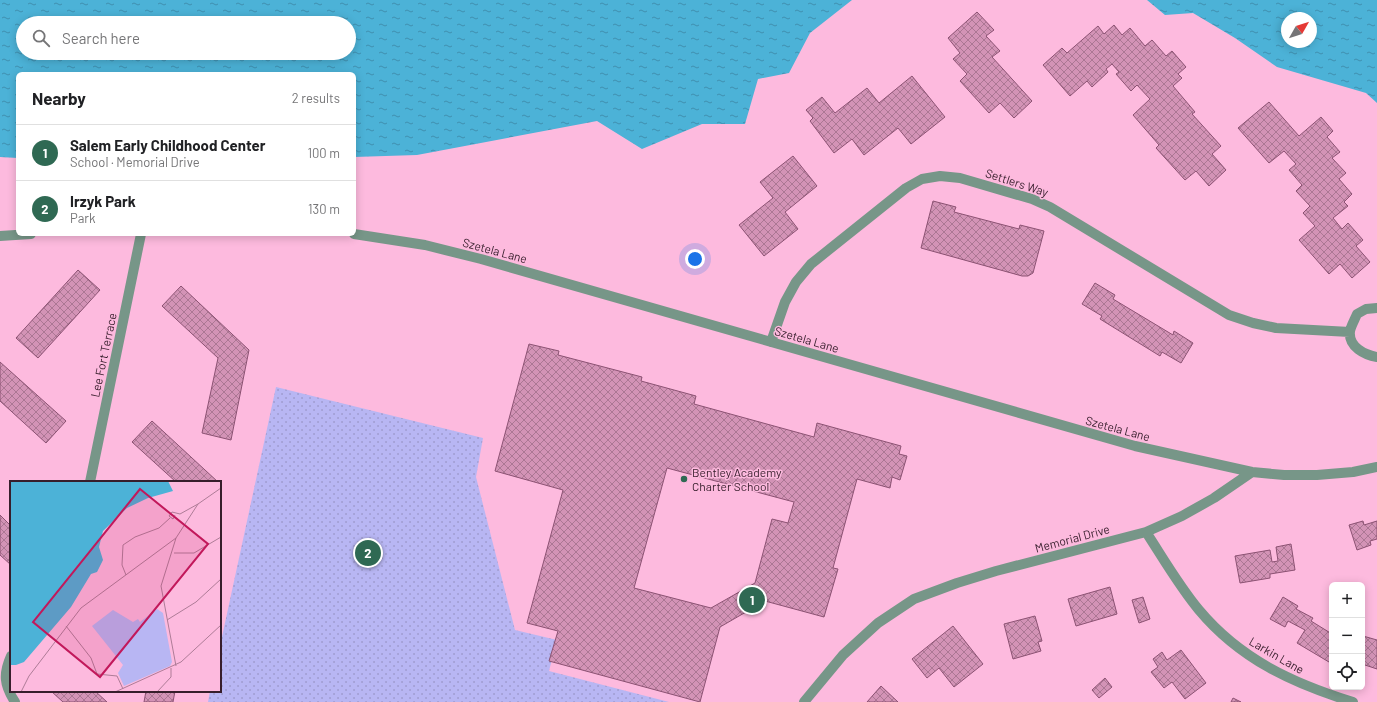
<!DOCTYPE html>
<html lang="en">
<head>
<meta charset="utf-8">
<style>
	:root { --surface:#fff; --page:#f2f2f2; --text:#202124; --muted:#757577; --line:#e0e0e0; --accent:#2f6953 }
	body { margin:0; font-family:Barlow,sans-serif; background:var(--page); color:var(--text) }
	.controls { position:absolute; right:12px; bottom:12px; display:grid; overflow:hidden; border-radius:6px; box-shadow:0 2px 10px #0003 }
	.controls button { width:36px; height:36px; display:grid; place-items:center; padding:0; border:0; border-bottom:1px solid var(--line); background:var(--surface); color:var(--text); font:20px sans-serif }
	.compass { position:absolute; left:1281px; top:12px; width:36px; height:36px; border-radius:50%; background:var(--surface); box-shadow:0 2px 10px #0003; rotate:51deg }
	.you { position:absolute; left:695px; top:259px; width:14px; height:14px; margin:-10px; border:3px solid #fff; border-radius:50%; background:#1a73e8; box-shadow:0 0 0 6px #1a73e833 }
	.badge { display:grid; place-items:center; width:26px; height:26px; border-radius:50%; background:var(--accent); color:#fff; font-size:13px; font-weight:700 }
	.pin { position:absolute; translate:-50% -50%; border:2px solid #fff; box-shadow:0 1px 4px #0006 }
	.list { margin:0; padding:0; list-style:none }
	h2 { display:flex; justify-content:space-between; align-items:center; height:52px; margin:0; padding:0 16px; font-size:17px }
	h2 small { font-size:13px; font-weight:400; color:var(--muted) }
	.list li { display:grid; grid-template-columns:26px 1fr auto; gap:12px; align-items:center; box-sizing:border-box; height:56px; padding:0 16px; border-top:1px solid var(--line) }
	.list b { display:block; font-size:15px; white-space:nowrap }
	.list p { margin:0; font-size:13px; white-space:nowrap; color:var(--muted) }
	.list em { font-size:13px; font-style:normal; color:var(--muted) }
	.icon { flex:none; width:22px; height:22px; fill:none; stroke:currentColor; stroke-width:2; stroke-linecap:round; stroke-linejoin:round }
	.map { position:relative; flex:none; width:1377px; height:702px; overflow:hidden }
	.search { position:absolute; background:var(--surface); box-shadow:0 2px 10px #0003; left:16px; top:16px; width:340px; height:44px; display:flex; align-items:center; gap:10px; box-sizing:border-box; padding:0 14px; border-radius:22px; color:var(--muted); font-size:15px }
	.panel { position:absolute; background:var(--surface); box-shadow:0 2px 10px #0003; left:16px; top:72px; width:340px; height:164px; border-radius:6px }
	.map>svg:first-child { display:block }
</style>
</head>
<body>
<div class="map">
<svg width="1377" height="702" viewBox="0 0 1377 702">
	<defs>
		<pattern id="park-dots" width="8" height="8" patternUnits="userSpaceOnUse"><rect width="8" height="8" fill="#b8b6f3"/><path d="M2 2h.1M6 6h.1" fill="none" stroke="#9f9cd0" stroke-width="1.8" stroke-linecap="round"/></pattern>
		<pattern id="water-ripples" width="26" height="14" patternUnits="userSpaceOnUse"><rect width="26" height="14" fill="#4cb2d7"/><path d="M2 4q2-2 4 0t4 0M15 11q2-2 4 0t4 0" fill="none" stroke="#4090af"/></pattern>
		<pattern id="building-cross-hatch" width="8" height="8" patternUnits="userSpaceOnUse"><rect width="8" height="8" fill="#d393b6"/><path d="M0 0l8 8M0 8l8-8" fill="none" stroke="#ac7794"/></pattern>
	</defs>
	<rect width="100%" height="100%" fill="#fdbade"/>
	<!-- park -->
	<path fill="url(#park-dots)" d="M276 387 483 438 476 477 515 630 557 640 549 671 669 702H208L210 691H220V646Z"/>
	<!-- water -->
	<path fill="url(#water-ripples)" fill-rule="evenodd" d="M0 0H852L810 33 789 73 758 79 745 124H702L642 149 597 121 417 155 354 157V74H18V158L0 157ZM23 23H349V53H23Z
		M1147 0H1377V103L1366 93 1277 67 1235 38 1193 13 1165 15ZM1287 18H1311V42H1287Z"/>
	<!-- building -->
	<path fill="url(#building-cross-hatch)" stroke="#8c5273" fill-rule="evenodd" d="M977 12 994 30 986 36 1000 51 992 57 1032 101 1014 118 1000 103 989 113 960 81 967 74 953 59 960 53 948 38Z
		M1114 25 1122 35 1130 28 1145 46 1152 40 1166 56 1172 51 1186 67 1178 74 1182 78 1173 86 1195 112 1192 114 1221 146 1212 154 1226 170 1209 186 1196 171 1185 180 1156 148 1159 145 1133 115 1150 99 1137 85 1131 91 1116 74 1119 72 1112 64 1106 69 1108 72 1092 87 1087 81 1070 96 1043 65 1062 48 1067 53 1098 26 1104 34Z
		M912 76 945 117 911 144 898 128 864 155 852 139 834 153 810 121 813 118 806 110 822 97 835 113 867 88 879 103Z
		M1269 102 1299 136 1321 117 1333 131 1327 137 1340 152 1332 158 1346 173 1339 179 1352 194 1344 202 1348 206 1333 218 1342 229 1348 223 1363 240 1356 246 1370 262 1352 278 1340 264 1329 274 1299 240 1315 226 1303 213 1310 206 1296 191 1302 185 1289 170 1296 164 1284 151 1269 163 1238 128Z
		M793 156 817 186 785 212 798 229 764 256 739 225 773 198 760 182Z
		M933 201 956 207 954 212 1019 229 1020 225 1044 231 1033 273 1028 276H1022L921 248Z
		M78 270 100 290 38 358 16 338Z
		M1095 283 1115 295 1113 299 1173 335 1174 331 1193 343 1181 363 1162 352 1160 356 1100 319 1102 316 1082 304Z
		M181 286 249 350 231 440 202 433 218 358 162 306Z
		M529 344 559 351 558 355 642 377 641 381 696 396 694 404 814 437 817 423 901 446 899 454 907 456 900 480 892 477 890 488 857 479 833 568 838 569 824 617 765 601 720 627 700 702 549 661 558 631 527 623 563 490 495 471ZM667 468 794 502 788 523 772 519 755 583 711 608 634 588Z
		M0 362 66 421 46 443 0 401Z
		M152 421 218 482H176L132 442Z
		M0 515 11 526V565L0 555Z
		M1363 521 1364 525 1377 521V539L1370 541 1371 545 1357 550 1349 525Z
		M1291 544 1295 570 1270 574V578L1240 583 1235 556 1270 550 1272 562 1278 561 1276 547Z
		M1110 587 1117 614 1076 626 1068 599Z
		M1143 597 1150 619 1139 623 1132 600Z
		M1283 597 1298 606 1296 609 1313 618 1311 621 1332 634V657L1329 662 1297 643 1305 630 1288 621 1285 627 1270 619Z
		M1035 616 1042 641 1038 642 1041 651 1013 659 1004 624Z
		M953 626 983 664 954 687 939 668 927 678 912 659Z
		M1363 636 1377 640V669L1362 664V641Z
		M1181 650 1206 683 1185 699 1172 682 1164 688 1151 672 1158 667 1153 659 1162 652 1167 660Z
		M1105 678 1112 687 1099 698 1092 690Z
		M881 686 898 702H867Z
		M51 691H95L107 702H63Z
		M146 691H175L173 702H144Z
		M1233 698 1241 702H1231Z"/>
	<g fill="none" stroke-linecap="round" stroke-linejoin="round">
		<!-- minor -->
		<path stroke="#779688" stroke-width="10" d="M354 234 425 245 481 259 1135 446 1252 472 1284 475H1317L1353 472 1377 467
			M0 236 31 234
			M1377 308 1366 309 1357 314C1355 319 1351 326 1350 331 1348 347 1365 355 1377 357
			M771 342 785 302 796 282 811 264 906 188 922 179 940 176 960 178 1032 199 1050 207 1229 315 1253 323 1276 328 1350 332
			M90 482 141 234
			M1146 532C1163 558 1179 586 1199 610 1240 659 1292 683 1353 702
			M11 656C3 674 4 685 15 702
			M804 702 843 655 878 623 914 599 957 583 996 571 1146 532 1182 516 1214 498 1252 472"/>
	</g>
	<!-- markers -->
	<circle fill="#2f6953" stroke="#fdbade" stroke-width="1.5" cx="684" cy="479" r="4"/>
	<g text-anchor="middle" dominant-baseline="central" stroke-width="3" stroke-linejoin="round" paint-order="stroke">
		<!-- street labels -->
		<g font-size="12" fill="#371e2c" stroke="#fdbade">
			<text transform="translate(1017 182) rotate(18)">Settlers Way</text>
			<text transform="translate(495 250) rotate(15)">Szetela Lane</text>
			<text transform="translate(807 339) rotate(16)">Szetela Lane</text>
			<text transform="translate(103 355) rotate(-78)">Lee Fort Terrace</text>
			<text transform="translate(1118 428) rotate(15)">Szetela Lane</text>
			<text transform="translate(1072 538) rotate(-15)">Memorial Drive</text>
			<text transform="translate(1277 655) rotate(30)">Larkin Lane</text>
		</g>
		<!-- poi labels -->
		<g font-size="12" fill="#371e2c" stroke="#fdbade" text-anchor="start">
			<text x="692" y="472">Bentley Academy<tspan x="692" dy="14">Charter School</tspan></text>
		</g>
	</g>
	<!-- overview -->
	<g transform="translate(10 481)">
		<rect width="211" height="211" fill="#fdbade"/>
		<path d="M147 128 153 132 162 181 160 185 114 205 108 192 113 184 82 145 103 129 123 141 128 138 130 141Z" fill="#b8b6f3"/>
		<path d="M0 0H158L163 10 138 17 117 27 93 50 89 66 93 79 87 91 81 93 61 126 14 181 6 184H0Z" fill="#4cb2d7"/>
		<path fill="none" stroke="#ae7c97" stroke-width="1" d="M165 34 163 38 159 35 162 31 170 33 188 23M164 72H184L211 56M116 94 112 84 113 64 125 56 149 47 160 37M157 139 186 121 211 98M56 145 81 177 87 193 107 195 113 208M166 185 151 105 166 57M11 211 19 195 71 127 166 57 188 23 211 7M105 211 171 181 211 144M147 211 161 196V187"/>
		<path fill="#c2185b" fill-opacity="0.15" stroke="#c2185b" stroke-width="2" d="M130 8 198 63 90 196 23 141Z"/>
		<rect width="211" height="211" fill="none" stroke="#371e2c" stroke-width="2"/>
	</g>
</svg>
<div class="controls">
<button>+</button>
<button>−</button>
<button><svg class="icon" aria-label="locate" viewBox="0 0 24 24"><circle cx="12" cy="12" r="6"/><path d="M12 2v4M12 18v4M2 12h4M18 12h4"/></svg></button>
</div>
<svg class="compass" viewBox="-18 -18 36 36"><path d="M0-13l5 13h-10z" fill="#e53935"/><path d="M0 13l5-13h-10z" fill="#757577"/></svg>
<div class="you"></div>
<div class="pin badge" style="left:752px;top:600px">1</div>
<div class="pin badge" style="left:368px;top:553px">2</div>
<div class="search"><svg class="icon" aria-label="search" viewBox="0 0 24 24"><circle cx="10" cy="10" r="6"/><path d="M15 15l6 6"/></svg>Search here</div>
<section class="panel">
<h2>Nearby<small>2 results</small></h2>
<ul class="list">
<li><span class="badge">1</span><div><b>Salem Early Childhood Center</b><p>School · Memorial Drive</p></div><em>100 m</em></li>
<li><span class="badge">2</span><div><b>Irzyk Park</b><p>Park</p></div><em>130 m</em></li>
</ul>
</section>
</div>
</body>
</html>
